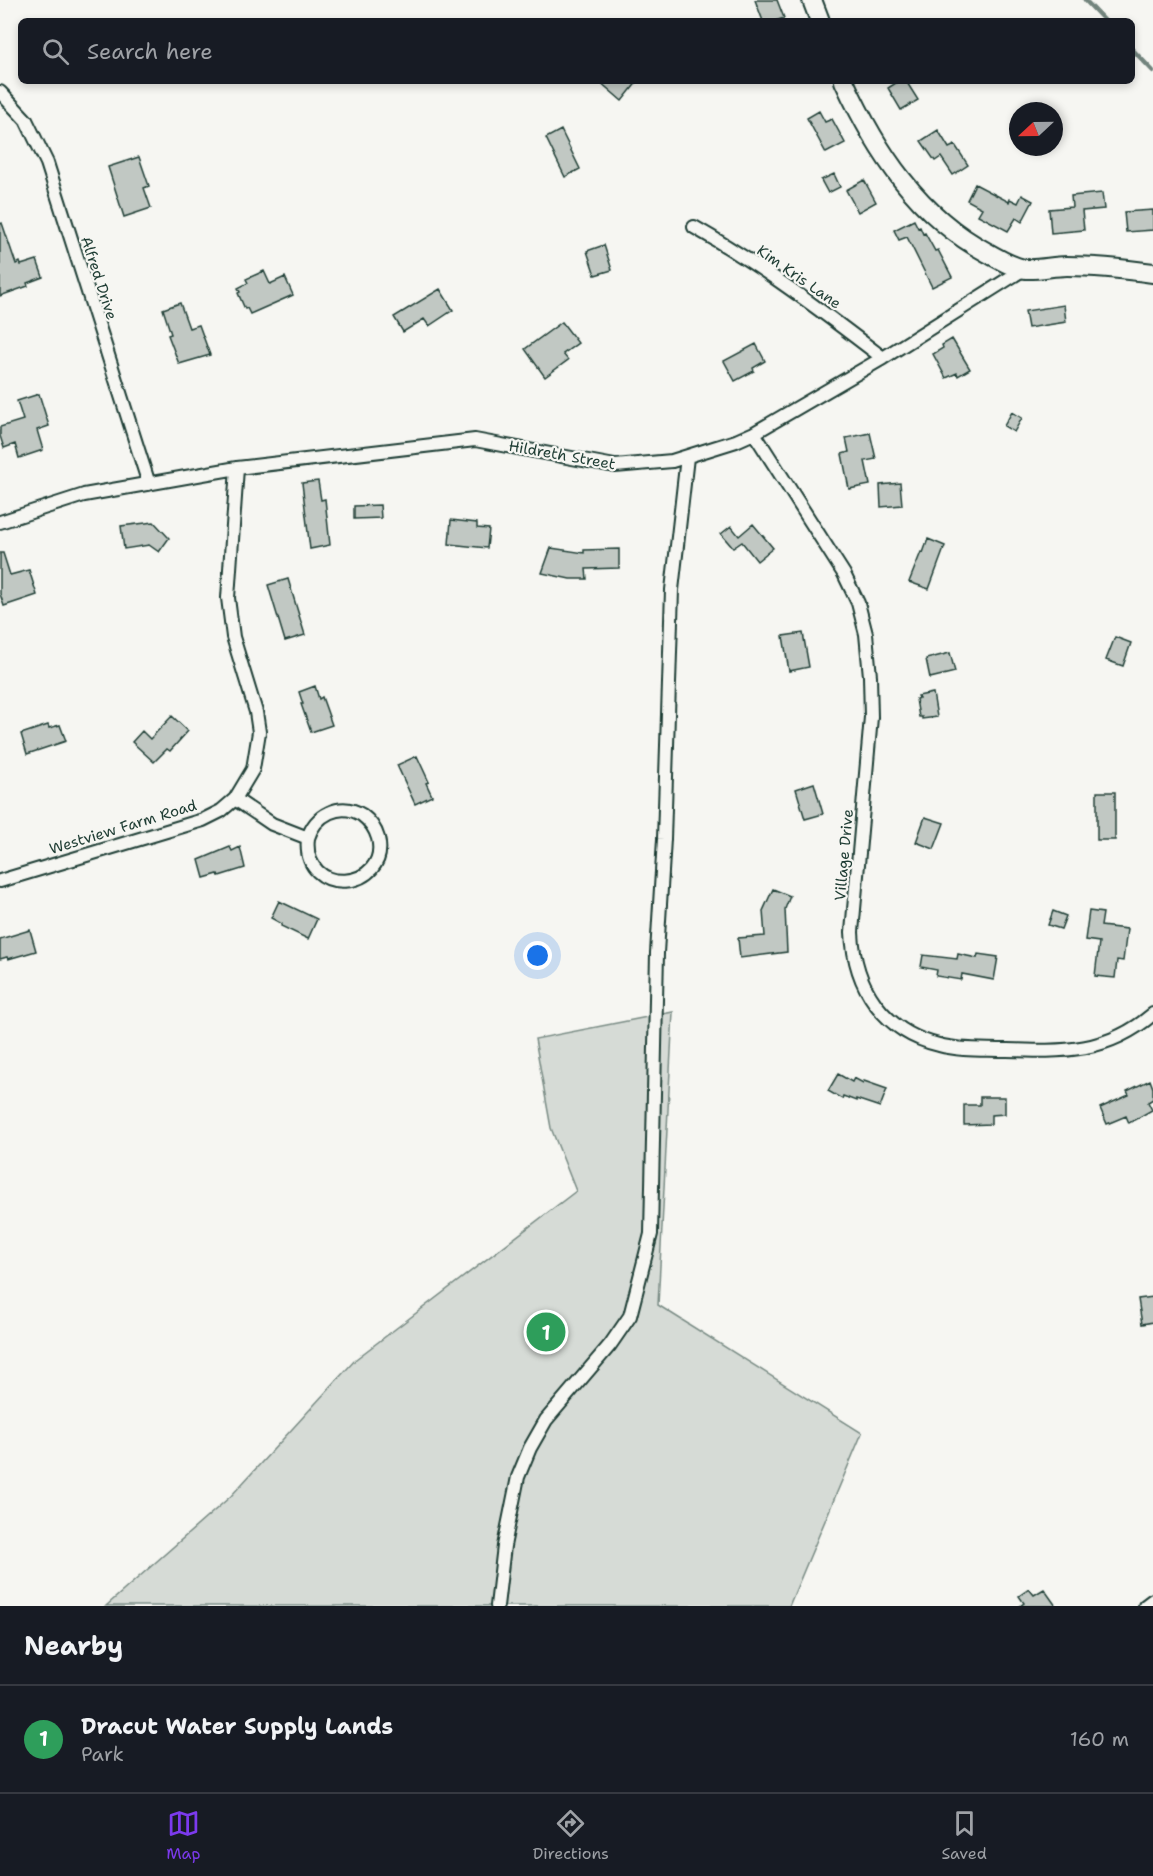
<!DOCTYPE html>
<html lang="en">
<head>
<meta charset="utf-8">
<style>
	:root { --surface:#171b24; --page:#242831; --text:#f1f3f6; --muted:#9ea1a6; --line:#363941; --accent:#7c3aed }
	body { margin:0; font-family:"Shantell Sans",sans-serif; background:var(--page); color:var(--text) }
	.compass { position:absolute; left:1009px; top:102px; width:54px; height:54px; border-radius:50%; background:var(--surface); box-shadow:0 3px 9px #0003; rotate:248deg }
	.you { position:absolute; left:538px; top:956px; width:21px; height:21px; margin:-15px; border:4px solid #fff; border-radius:50%; background:#1a73e8; box-shadow:0 0 0 9px #1a73e833 }
	.badge { display:grid; place-items:center; width:39px; height:39px; border-radius:50%; background:var(--accent); color:#fff; font-size:20px; font-weight:700 }
	.pin { position:absolute; translate:-50% -50%; border:3px solid #fff; box-shadow:0 2px 6px #0006 }
	.list { margin:0; padding:0; list-style:none }
	h2 { display:flex; justify-content:space-between; align-items:center; height:78px; margin:0; padding:0 24px; font-size:26px }
	h2 small { font-size:20px; font-weight:400; color:var(--muted) }
	.list li { display:grid; grid-template-columns:39px 1fr auto; gap:18px; align-items:center; box-sizing:border-box; height:108px; padding:0 24px; border-top:2px solid var(--line) }
	.list b { display:block; font-size:22px; white-space:nowrap }
	.list p { margin:0; font-size:20px; white-space:nowrap; color:var(--muted) }
	.list em { font-size:20px; font-style:normal; color:var(--muted) }
	.icon { flex:none; width:33px; height:33px; fill:none; stroke:currentColor; stroke-width:2; stroke-linecap:round; stroke-linejoin:round }
	.map { position:relative; flex:none; width:1153px; height:1606px; overflow:hidden }
	.search { position:absolute; background:var(--surface); box-shadow:0 3px 9px #0003; left:18px; right:18px; top:18px; height:66px; display:flex; align-items:center; gap:15px; box-sizing:border-box; padding:0 21px; border-radius:9px; color:var(--muted); font-size:22px }
	.sheet { height:186px; background:var(--surface) }
	nav { display:flex; justify-content:space-around; align-items:center; box-sizing:border-box; height:84px; border-top:2px solid var(--line); background:var(--surface); font-size:16px; color:var(--muted) }
	nav a { display:grid; justify-items:center; gap:3px }
	nav .on { color:var(--accent) }
	.map>svg:first-child { display:block }
</style>
</head>
<body>
<div class="map">
<svg width="1153" height="1606" viewBox="0 0 1153 1606">
	<rect width="100%" height="100%" fill="#f6f6f2"/>
	<filter id="ink" filterUnits="userSpaceOnUse"><feTurbulence type="fractalNoise" baseFrequency=".0167" numOctaves="2"/><feDisplacementMap in="SourceGraphic" scale="12" xChannelSelector="R" yChannelSelector="G"/><feConvolveMatrix kernelMatrix="1 2 1 2 8 2 1 2 1" color-interpolation-filters="sRGB"/></filter>
	<g filter="url(#ink)">
		<!-- green -->
		<path fill="#d6dbd6" stroke="#7a8c85" stroke-width="1.5" d="M673 1012 658 1305 862 1433 789 1606H106L231 1496 356 1359 576 1191 551 1128 535 1039Z"/>
		<g fill="none" stroke-linecap="round" stroke-linejoin="round">
			<!-- stream -->
			<path stroke="#72847d" stroke-width="4.5" d="M1085 0 1105 21
				M1132 49 1153 71"/>
		</g>
		<!-- building -->
		<path fill="#c1c8c3" stroke="#1f3d34" stroke-width="1.5" d="M755 0H777L784 18 775 21H763Z
			M599 81H638L622 101Z
			M899 81H906L918 100 901 110 888 88Z
			M819 111 825 122 832 119 845 143 826 153 807 118Z
			M561 130 580 169 565 177 546 138Z
			M938 130 949 148 955 145 968 165 953 175 941 157 935 161 921 141Z
			M139 157 149 186 144 188 151 208 124 217 108 167Z
			M834 174 840 187 828 193 821 180Z
			M864 180 876 202 858 212 846 190Z
			M975 184 1009 202 1010 199 1018 203 1022 195 1033 201 1022 222 1016 218 1008 231 978 215 982 208 967 200Z
			M1102 193 1104 209 1082 211 1084 230 1051 233 1049 209 1072 207 1071 196Z
			M1153 210V230L1126 232 1124 212Z
			M914 220 918 228 920 227 923 234 925 233 935 251 938 250 952 277 932 287 907 237 899 240 894 230Z
			M2 223 16 264 20 262 21 265 37 260 43 277 27 283 28 286 0 296V224Z
			M604 245 612 270 595 275 587 251Z
			M264 271 270 284 285 277 293 295 250 314 247 308 245 309 238 293 240 292 238 288 248 283 246 279Z
			M440 289 453 310 429 326 424 319 403 332 394 317Z
			M180 303 189 328 199 325 210 355 179 364 168 335 171 334 163 309Z
			M1064 305 1066 322 1028 328 1025 311Z
			M562 322 578 343 563 354 568 360 545 377 525 349Z
			M952 339 970 369 958 376 957 373 946 378 933 354 943 348 942 345Z
			M756 344 765 361 753 368 754 371 735 381 724 361Z
			M39 394 49 426 37 430 43 450 19 458 15 444 4 448 0 436V427L23 420 17 401Z
			M1012 412 1022 418 1014 432 1004 426Z
			M870 433 876 459 865 461 870 485 849 489 842 454 849 452 846 438Z
			M318 481 321 500 325 499 330 545 310 549 302 483Z
			M900 483 902 505 881 507 880 485Z
			M380 505 381 518 354 519V506Z
			M451 520 477 523V528L489 529 487 548 449 544Z
			M154 522 169 538 159 552 149 545 124 549 121 526Z
			M753 524 773 548 757 561 742 542 733 548 721 534 731 526 739 536Z
			M928 539 945 546 929 589 909 582 921 552 923 553Z
			M551 548 584 553V550L619 549V568L586 569 587 579H570L542 573Z
			M0 553H3L10 575 29 570 37 595 4 606 0 594Z
			M288 579 305 635 285 641 268 585Z
			M803 633 809 667 789 671 783 636Z
			M1115 637 1131 643 1123 666 1106 660Z
			M950 653 955 672 930 678 926 659Z
			M315 686 319 699 322 697 332 725 311 732 301 704H303L299 692Z
			M933 693 937 717 922 719V717H919L916 699 919 698 918 696Z
			M172 716 188 731 170 751 167 749 154 762 132 742 142 731 150 739Z
			M48 725 49 728 60 725 66 741 27 754 21 734Z
			M417 756 429 782 426 783 432 796 415 804 397 765Z
			M814 783 823 814 805 819 796 789Z
			M1097 792H1115V840H1097Z
			M925 817 944 823 934 849 916 842Z
			M230 847 232 851 240 847 245 868 219 876 218 874 204 878 199 860Z
			M773 889 790 896 785 909 787 952 740 958 738 938 765 936 763 911Z
			M279 901 317 919 308 939 281 926 282 924 271 918Z
			M1053 911 1066 916 1061 929 1048 925Z
			M1089 911 1103 913 1101 926 1127 929 1123 961 1117 960 1115 978 1095 976 1099 942 1085 940Z
			M30 930 36 951 8 959 7 957 0 959V939Z
			M958 954 977 958 978 954 998 957 994 980 962 974 961 980 936 976 937 970 921 967 923 955 957 959Z
			M838 1074 852 1082 854 1078 863 1083 864 1081 887 1089 880 1107 856 1099V1101L843 1096 842 1099 828 1091Z
			M1150 1080 1153 1088V1099L1148 1102 1152 1110 1129 1123 1126 1116 1107 1124 1100 1108 1129 1095 1127 1091Z
			M980 1097H1005V1114L991 1115V1124L964 1125V1105H980Z
			M1153 1297V1322L1142 1324 1138 1299Z
			M1029 1589 1034 1595 1044 1589 1056 1606H1020L1024 1603 1019 1596Z"/>
		<g fill="none" stroke-linecap="round" stroke-linejoin="round">
			<defs>
				<path id="street" d="M0 92 26 120 47 163 149 484
					M694 227C761 265 822 311 883 358
					M754 433 844 574 858 603 866 634 870 676 871 717 852 932C854 987 884 1032 939 1045 961 1051 985 1049 1007 1050 1063 1052 1108 1053 1153 1014
					M0 522 84 495 237 468 475 440 615 466 672 461 736 441 754 433 883 358 1024 269
					M235 799 272 824 308 838C315 815 340 801 362 815 370 821 375 828 378 838 391 890 301 900 308 838
					M0 881 203 820 221 811 235 799 253 769 259 732 256 712 233 637 228 598 237 468
					M497 1606 504 1546 518 1477 530 1448 546 1420 610 1345 630 1316 651 1234 657 953 664 839 672 590 687 457
					M1145 1606 1153 1600"/>
				<path id="secondary" d="M812 0 820 21
					M844 81C876 151 918 216 988 253 999 259 1013 268 1026 269 1039 270 1053 266 1067 266 1096 266 1124 269 1153 273"/>
			</defs>
			<!-- street casing -->
			<use href="#street" stroke="#1f3d34" stroke-width="16"/>
			<!-- secondary casing -->
			<use href="#secondary" stroke="#1f3d34" stroke-width="22"/>
			<!-- street -->
			<use href="#street" stroke="#f6f6f2" stroke-width="12"/>
			<!-- secondary -->
			<use href="#secondary" stroke="#f6f6f2" stroke-width="18"/>
		</g>
	</g>
	<g text-anchor="middle" dominant-baseline="central" stroke-width="4.5" stroke-linejoin="round" paint-order="stroke">
		<!-- street labels -->
		<g font-size="15" fill="#1f3d34" stroke="#f6f6f2">
			<text transform="translate(799 277) rotate(35)">Kim Kris Lane</text>
			<text transform="translate(99 278) rotate(72)">Alfred Drive</text>
			<text transform="translate(562 455) rotate(10)">Hildreth Street</text>
			<text transform="translate(123 827) rotate(-17)">Westview Farm Road</text>
			<text transform="translate(844 855) rotate(-85)">Village Drive</text>
		</g>
	</g>
</svg>
<svg class="compass" viewBox="-18 -18 36 36"><path d="M0-13l5 13h-10z" fill="#e53935"/><path d="M0 13l5-13h-10z" fill="#9ea1a6"/></svg>
<div class="you"></div>
<div class="pin badge" style="left:546px;top:1332px;background:#2e9e5b">1</div>
<div class="search"><svg class="icon" aria-label="search" viewBox="0 0 24 24"><circle cx="10" cy="10" r="6"/><path d="M15 15l6 6"/></svg>Search here</div>
</div>
<section class="sheet">
<h2>Nearby<small></small></h2>
<ul class="list">
<li><span class="badge" style="background:#2e9e5b">1</span><div><b>Dracut Water Supply Lands</b><p>Park</p></div><em>160 m</em></li>
</ul>
</section>
<nav>
<a class="on"><svg class="icon" aria-label="map" viewBox="0 0 24 24"><path d="M3 6l6-2 6 2 6-2v14l-6 2-6-2-6 2zM9 4v14M15 6v14"/></svg>Map</a>
<a><svg class="icon" aria-label="directions" viewBox="0 0 24 24"><path d="M12 3l9 9-9 9-9-9zM9 14v-3h6M13 9l2 2-2 2"/></svg>Directions</a>
<a><svg class="icon" aria-label="saved" viewBox="0 0 24 24"><path d="M7 4h10v16l-5-4-5 4z"/></svg>Saved</a>
</nav>
</body>
</html>
